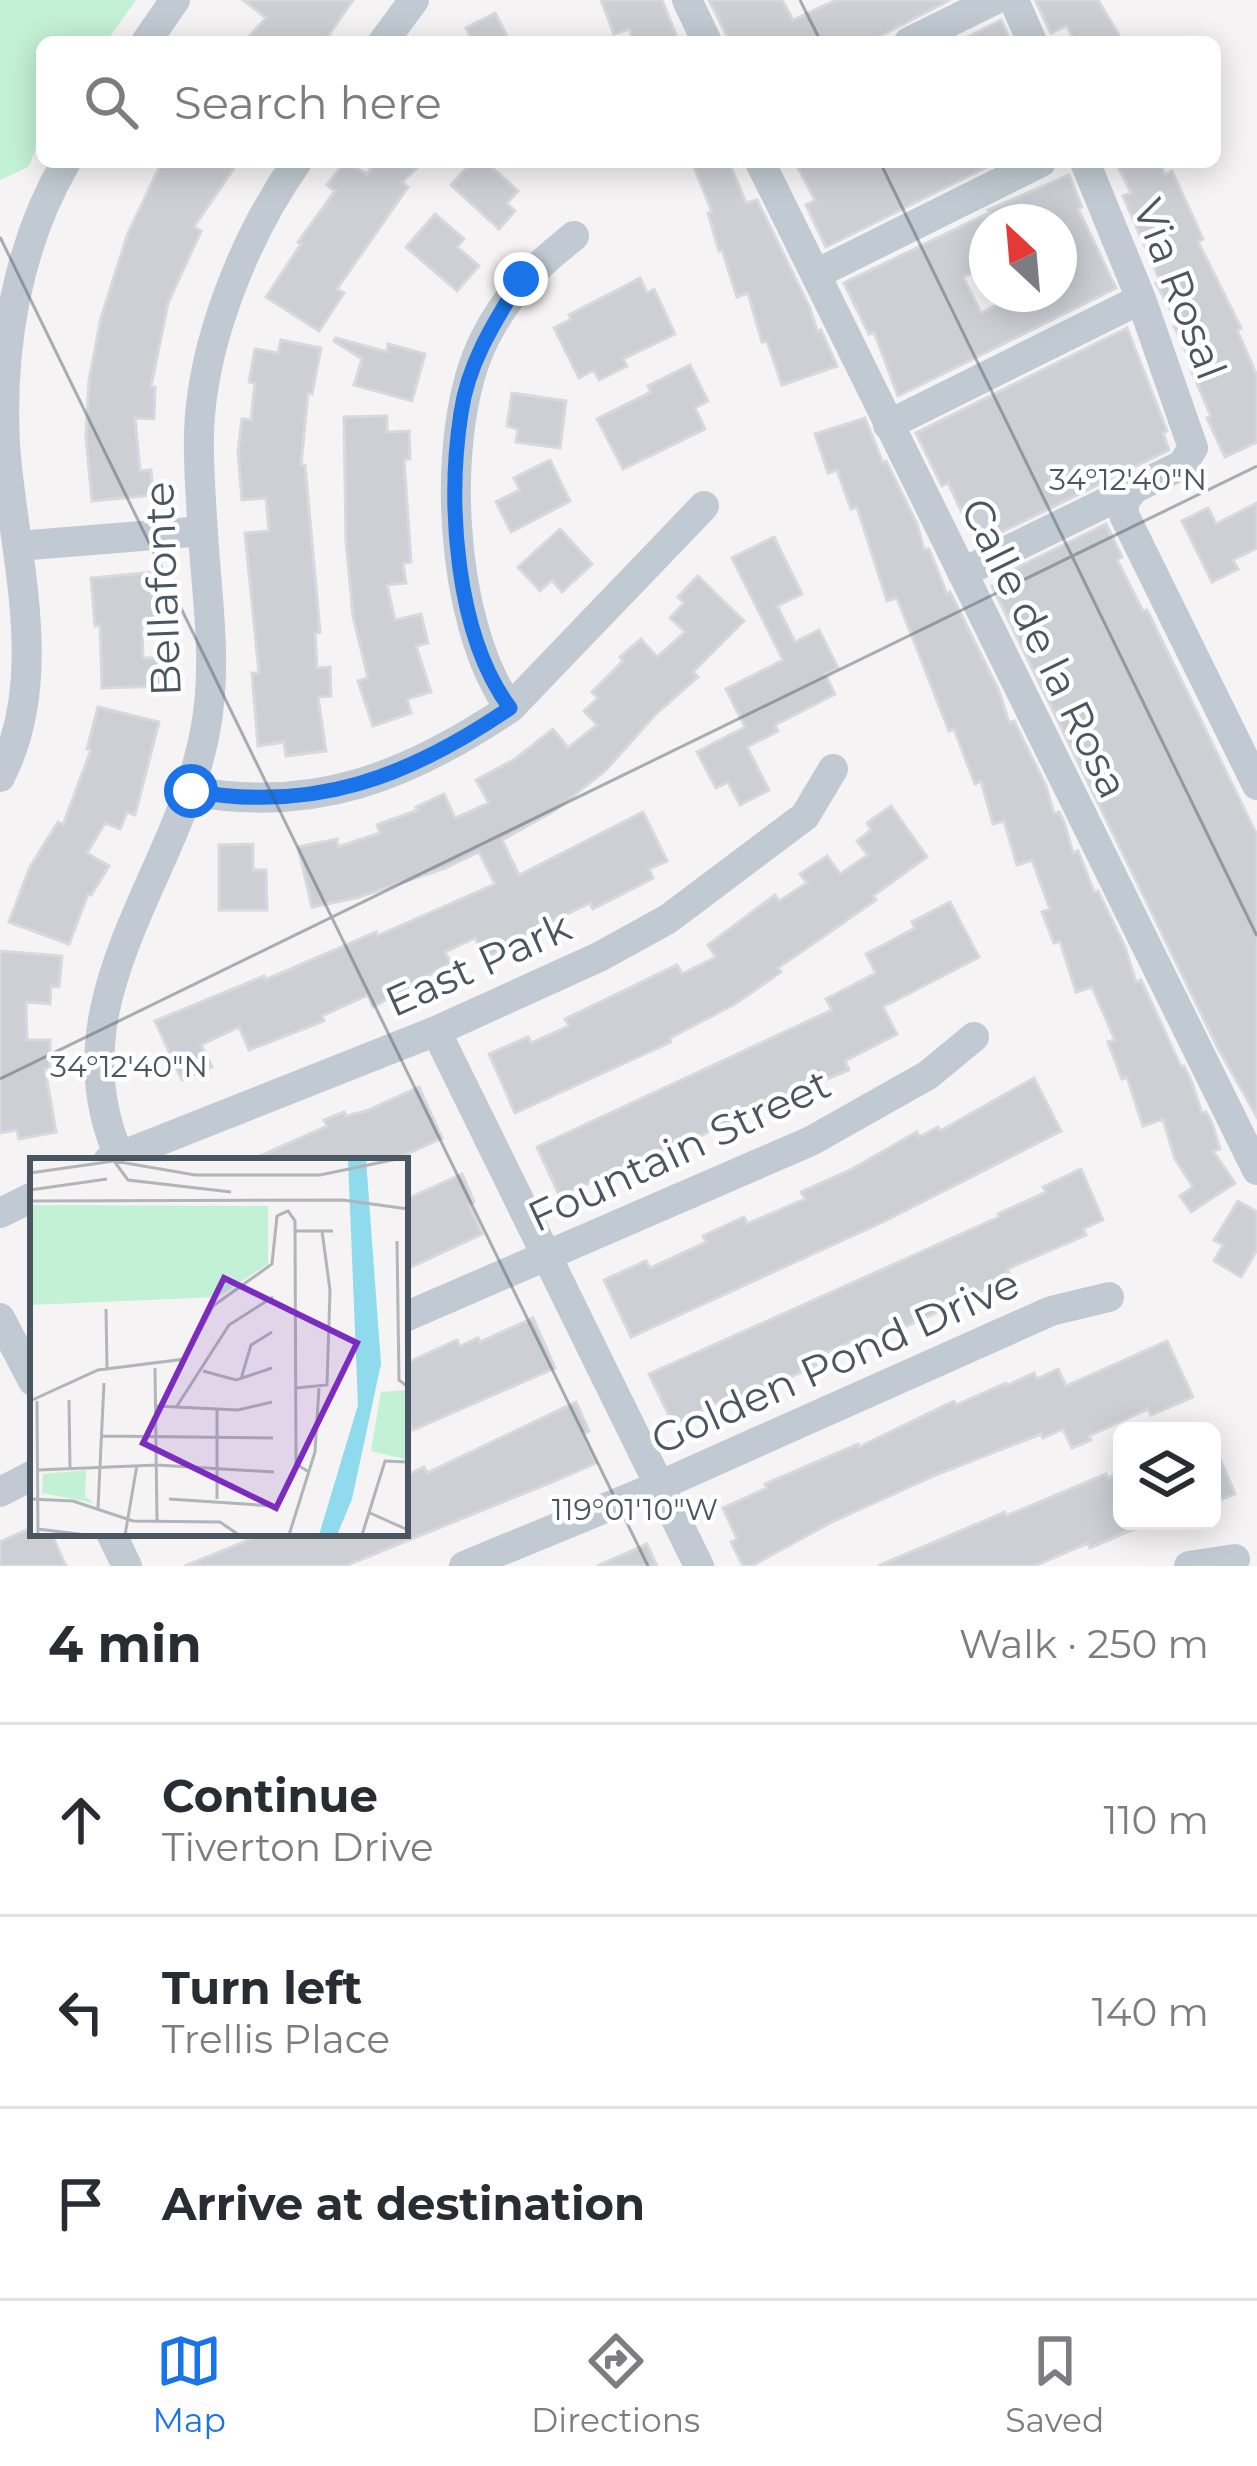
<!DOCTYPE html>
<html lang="en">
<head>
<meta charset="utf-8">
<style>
	:root { --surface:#fff; --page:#f7f7f7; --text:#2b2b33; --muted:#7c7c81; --line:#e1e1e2; --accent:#1a73e8 }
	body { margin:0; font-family:Montserrat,sans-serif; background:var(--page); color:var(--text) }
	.controls { position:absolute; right:36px; bottom:36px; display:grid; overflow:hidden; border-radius:18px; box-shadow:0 6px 30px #0003 }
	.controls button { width:108px; height:108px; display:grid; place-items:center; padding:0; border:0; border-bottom:3px solid var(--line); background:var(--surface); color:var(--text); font:60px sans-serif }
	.compass { position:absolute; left:969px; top:204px; width:108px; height:108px; border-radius:50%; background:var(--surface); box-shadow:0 6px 30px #0003; rotate:334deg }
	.stop { position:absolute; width:36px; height:36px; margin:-27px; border:9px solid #1a73e8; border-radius:50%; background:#fff }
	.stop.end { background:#1a73e8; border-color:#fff; box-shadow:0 3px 12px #0008 }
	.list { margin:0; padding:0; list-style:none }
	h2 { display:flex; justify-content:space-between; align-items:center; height:156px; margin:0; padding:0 48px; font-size:51px }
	h2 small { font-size:39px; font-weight:400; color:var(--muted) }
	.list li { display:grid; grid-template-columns:78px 1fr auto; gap:36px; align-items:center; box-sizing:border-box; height:192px; padding:0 48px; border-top:3px solid var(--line) }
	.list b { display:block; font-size:45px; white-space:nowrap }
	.list p { margin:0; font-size:39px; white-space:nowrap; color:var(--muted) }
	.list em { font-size:39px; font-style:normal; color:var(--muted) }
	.icon { flex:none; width:66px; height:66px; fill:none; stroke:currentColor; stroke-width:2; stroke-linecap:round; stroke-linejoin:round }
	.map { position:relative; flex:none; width:1257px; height:1566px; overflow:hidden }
	.search { position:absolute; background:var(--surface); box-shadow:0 6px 30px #0003; left:36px; right:36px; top:36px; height:132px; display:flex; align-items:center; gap:30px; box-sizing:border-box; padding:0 42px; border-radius:18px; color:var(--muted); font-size:45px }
	.sheet { height:732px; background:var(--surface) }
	nav { display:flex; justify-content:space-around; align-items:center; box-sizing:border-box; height:168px; border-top:3px solid var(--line); background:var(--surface); font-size:33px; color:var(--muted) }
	nav a { display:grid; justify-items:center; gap:6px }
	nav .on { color:var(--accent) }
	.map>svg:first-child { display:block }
</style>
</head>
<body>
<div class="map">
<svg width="1257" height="1566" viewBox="0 0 1257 1566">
	<rect width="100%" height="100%" fill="#f5f3f3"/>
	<!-- green -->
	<path fill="#c3f1d5" d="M0 0H136L106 42H42V135L28 167 0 180Z"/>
	<!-- building -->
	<path fill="#cdcfd5" stroke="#d7d9de" stroke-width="3" d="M243 0H353L324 42H244L266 18Z
		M601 0H662L679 42H634L629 29 614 34Z
		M709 0H782L793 20 836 0H950L869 42H730Z
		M1035 0H1098L1123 42H1075L1067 26 1051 33Z
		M495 13 510 42H473L466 28Z
		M1001 20 1011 42H958Z
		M162 162H238L194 227 201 231 168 303 151 387H155L154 419 135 418 140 471 151 470 153 495 92 501 86 437 89 380 101 318 128 233Z
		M345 162 367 174 376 162H423L402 182 408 187 337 289 344 293 319 331 266 297 301 244 298 242 335 191 327 185Z
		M472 162H486L518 191 507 203 515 211 499 229 451 185Z
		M692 162H729L746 203 757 200 810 308 817 331 821 330 837 366 782 385 767 341 762 342 748 293 737 297 722 250 719 251 708 213 712 212Z
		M795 162H997L826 247 806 205 815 200Z
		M1116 162H1159L1165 175 1172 171 1203 239 1198 242 1241 328 1237 330 1257 376V442L1225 457 1207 418 1211 416 1191 370 1194 368 1174 326 1178 324 1156 283 1160 281 1123 196 1131 193Z
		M1069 175 1082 207 1078 209 1116 288 898 396 874 332 869 334 844 283 987 214V267L963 277 981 313 1019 294H1059V268L1076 260 1059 222H994L988 210Z
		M435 214 464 239 457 247 479 266 457 291 406 247Z
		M640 278 647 293 654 289 675 334 623 359 627 366 599 380 594 370 579 378 554 328 571 319 569 315Z
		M1127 328 1167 431 1163 433 1169 450 977 544 948 483 942 486 916 433Z
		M336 338 387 352 388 344 425 354 412 401 354 385 362 359 334 341Z
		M281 340 321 348 312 394 308 393 301 465H305L320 632 315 633 317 668 330 667 331 696 318 697 326 751 286 756 284 742 258 746 252 673H259L245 533 269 531 266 498 242 500 238 452 242 419 251 420 255 383 249 382 255 349 278 353Z
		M690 365 708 401 695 408 705 429 623 469 597 419 651 392 648 386Z
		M512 393 566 401 560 448 516 442 518 429 507 426Z
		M387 416V432L409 431 410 459H404L411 562 403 563 406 583 387 585 395 620 421 614 428 643 416 646 431 692 407 699 411 713 373 726 358 681 368 678 353 616 346 541 344 417Z
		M865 418 883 463 886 461 917 524 924 550 929 549 947 594 950 592 999 691 1009 723 1014 721 1046 786 1054 814 1059 812 1064 822 1073 853 1078 851 1094 892 1098 891 1125 947 1136 982 1141 980 1181 1067 1184 1066 1192 1083 1202 1113 1206 1112 1212 1123 1220 1149 1213 1151 1235 1183 1191 1212 1180 1196 1193 1187 1175 1159 1163 1119 1143 1126 1127 1077 1122 1079 1108 1042 1115 1040 1092 987 1076 992 1060 941 1054 943 1042 912 1050 909 1032 860 1017 865 1004 821 993 824 981 781 975 784 954 729 949 731 897 598 887 601 857 507 851 509 837 470 828 473 815 434Z
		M550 460 570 501 511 532 496 502 520 490 514 478Z
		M1257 503V548L1233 560 1238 569 1212 582 1182 521 1208 508 1216 524Z
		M1106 524 1122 557 1117 560 1143 611 1147 610 1257 835V1117L1218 1048 992 586 1005 580 1002 575Z
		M560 529 592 564 562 592 552 580 540 591 518 567Z
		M774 537 802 594 777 606 795 642 819 630 838 668 825 674 835 694 775 725 778 731 747 747 769 790 740 805 728 782 716 788 697 752 745 727 726 689 783 660 732 558Z
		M155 572 159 619 142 621 143 658H167L168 686 102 688 100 625 95 626 91 578Z
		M698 576 744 621 693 672 698 677 655 715 605 771 554 811 502 840 519 875 643 812 667 861 649 869 653 878 593 909 590 903 545 925 548 930 485 958 475 938 445 952 451 963 373 1007 368 995 322 1016 324 1021 249 1050 239 1027 201 1045 212 1067 182 1080 155 1021 264 976 265 980 376 932 377 936 495 884 479 852 445 868 356 898 312 907 298 847 337 839 338 847 380 833 377 825 418 810 416 807 444 794 455 818 489 803 476 780 515 759 553 729 568 748 597 725 584 711 598 698 592 692 623 661 620 657 641 639 657 657 685 632 670 618 684 603 678 597Z
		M98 707 159 722 135 815 127 812 120 829 105 823 87 853 109 866 91 895 88 894 69 944 9 922 30 867 58 822 63 825 91 750 87 749Z
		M891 806 927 857 873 896 876 900 778 968 781 972 735 1004 670 1038 671 1042 515 1113 489 1054 528 1037 531 1043 569 1026 565 1019 677 965 682 974 716 957 708 945 775 895 779 901 807 883 800 874 827 856 840 874 868 855 857 841 871 830 867 823Z
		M253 844V870H266L267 910H219V845Z
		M950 902 979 957 883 1007 897 1034 845 1061 849 1070 746 1113 611 1181 608 1174 560 1197 537 1147 832 1010 826 999 876 973 866 954 915 928 912 922Z
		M0 951 62 956 59 987 51 986 50 1004 26 1002 27 1040H50V1069H45L56 1132 19 1139 17 1130 0 1133Z
		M1034 1078 1061 1131 885 1221 631 1337 604 1280 646 1261 650 1268 706 1242 703 1236 744 1217 747 1224 805 1199 801 1192 852 1169 917 1132 919 1137 938 1127 940 1131Z
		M419 1087 442 1138 392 1161H249L327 1126 324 1120 344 1112 346 1116 366 1111Z
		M1081 1169 1103 1220 1083 1229 1086 1235 1007 1269 1011 1277 923 1319 873 1340 870 1333 813 1359 816 1365 776 1384 727 1406 724 1400 673 1424 649 1374 999 1217 998 1214 1046 1192 1043 1187Z
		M462 1174 474 1202 469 1205 482 1234 405 1270V1200Z
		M1238 1201 1257 1212V1250L1241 1277 1214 1261 1223 1245 1214 1240Z
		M533 1318 555 1368 413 1430 405 1413V1364L457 1340 460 1346 478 1338 480 1342Z
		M1167 1341 1193 1397 1151 1415 1148 1409 1089 1436 1091 1440 1072 1448 1063 1429 1043 1438 1041 1434 938 1474 832 1522 751 1566H743L731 1542 737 1539 723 1508 767 1488 765 1484 858 1444 859 1447 954 1401 956 1405 1006 1383 1008 1385 1034 1373 1037 1379 1058 1369 1066 1386Z
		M576 1402 589 1431 583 1434 596 1463 557 1480 345 1566H185L266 1533H405V1476L424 1467 427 1473Z
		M1212 1440 1235 1494 1212 1503Z
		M1122 1472V1521H1153L1090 1548 1088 1543 1034 1566H878L1005 1512 1006 1516 1106 1474 1108 1478Z
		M33 1527V1533H51L66 1566H0V1542Z
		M647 1544 657 1566H597Z"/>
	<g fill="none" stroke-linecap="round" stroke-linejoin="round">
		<!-- minor -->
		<path stroke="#c1cad2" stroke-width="30" d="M687 0 707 42
			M1014 0 1032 42
			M146 42 175 0
			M383 42 414 0
			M909 42 994 0
			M760 162 1257 1170
			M816 274 1041 162
			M888 425 1141 299
			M1135 487 1124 502V515L1257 785
			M18 546 203 531
			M962 573 1182 465 1193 448 1141 299 1085 162
			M510 708C449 625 438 430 485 338 510 290 533 269 574 236
			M0 777C53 675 12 550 5 444 0 347 17 246 66 162
			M191 791C314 814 409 776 510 708L704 506
			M436 1031 699 1566
			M119 1156C51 1000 178 877 205 732 218 665 207 600 203 533 201 500 198 465 199 432 202 342 245 236 297 162
			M108 1161 436 1031 599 957 668 919 805 816 833 769
			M0 1213 33 1197
			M405 1317 811 1141 928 1075 974 1037
			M0 1318 33 1381
			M0 1492 33 1475
			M111 1533 127 1566
			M464 1566 661 1485 1051 1311 1109 1297
			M1189 1566 1235 1559"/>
	</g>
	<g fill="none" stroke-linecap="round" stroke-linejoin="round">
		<!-- route -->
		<path stroke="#1a73e8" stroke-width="15" d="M191 791C314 813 409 777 510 708 455 634 447 503 461 413 468 363 495 321 521 279"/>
	</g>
	<!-- ticks -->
	<path fill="none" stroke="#4a5661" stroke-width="3" stroke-opacity="0.45" d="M800 0 821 42M880 162 1257 936M0 237 648 1566M0 1079 1257 466"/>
	<g text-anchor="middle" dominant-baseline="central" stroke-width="9" stroke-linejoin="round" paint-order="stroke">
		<!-- street labels -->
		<g font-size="42" fill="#4a5661" stroke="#fff">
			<text transform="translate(1180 289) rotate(69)">Via Rosal</text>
			<text transform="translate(162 589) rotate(-92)">Bellafonte</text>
			<text transform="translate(1045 648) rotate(64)">Calle de la Rosa</text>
			<text transform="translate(478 964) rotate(-24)">East Park</text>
			<text transform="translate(679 1150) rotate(-25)">Fountain Street</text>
			<text transform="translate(835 1361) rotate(-24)">Golden Pond Drive</text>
		</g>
	</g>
	<!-- overview -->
	<g transform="translate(30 1158)">
		<rect width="378" height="378" fill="#f5f3f3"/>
		<path d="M0 47 238 48V106L188 139 0 147ZM378 232V302L341 293 351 234ZM56 312 55 338 64 345 12 335 13 316Z" fill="#c3f1d5"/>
		<path d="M318 1H336L351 206 322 341 307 377H289L328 247Z" fill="#90daee"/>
		<path fill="none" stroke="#b1b4b9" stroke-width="3" d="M84 3 98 22 201 34M0 15 84 3 165 17H290L367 1M0 32 77 21M0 43 313 42 378 51M266 73H303M367 83 369 222 378 229M76 151 77 210M125 210 127 364M173 213 206 222 242 210M211 221 221 187 242 174M266 230 297 227 300 132 292 73M39 242 40 311M0 243 68 212 155 201 183 148 242 106 247 58 258 53 265 63 266 306 279 314M7 243 8 377M125 248 208 252 242 244M147 248 199 167 243 139M187 251V341M72 278 243 280M8 312 127 307 244 314M0 341 43 343 103 363 190 364 209 377M139 341 244 348M68 350 74 225M340 355 378 372M8 371 56 377M95 377 107 307M259 377 285 294 289 230M332 377 355 303 378 304"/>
		<path fill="#7b2cbf" fill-opacity="0.15" stroke="#7b2cbf" stroke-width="6" d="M194 120 327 185 246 350 113 285Z"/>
		<rect width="378" height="378" fill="none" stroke="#4a5661" stroke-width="6"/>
	</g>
	<g font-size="30" text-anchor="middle" fill="#4a5661" stroke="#fff" stroke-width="9" stroke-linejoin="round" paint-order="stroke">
		<text x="1128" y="490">34°12'40"N</text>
		<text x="129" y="1077">34°12'40"N</text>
		<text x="635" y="1520">119°01'10"W</text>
	</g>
</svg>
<div class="controls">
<button><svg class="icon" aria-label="layers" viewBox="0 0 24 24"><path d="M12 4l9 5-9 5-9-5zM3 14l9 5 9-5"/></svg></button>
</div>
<svg class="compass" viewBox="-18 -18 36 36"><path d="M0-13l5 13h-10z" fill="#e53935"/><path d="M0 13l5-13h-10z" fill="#7c7c81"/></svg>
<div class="stop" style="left:191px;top:791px"></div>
<div class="stop end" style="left:521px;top:279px"></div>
<div class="search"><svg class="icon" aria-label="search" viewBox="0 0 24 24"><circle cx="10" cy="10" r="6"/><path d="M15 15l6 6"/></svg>Search here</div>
</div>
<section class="sheet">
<h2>4 min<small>Walk · 250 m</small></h2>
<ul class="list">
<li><svg class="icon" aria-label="ahead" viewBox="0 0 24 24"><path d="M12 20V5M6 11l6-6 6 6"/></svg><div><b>Continue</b><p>Tiverton Drive</p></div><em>110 m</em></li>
<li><svg class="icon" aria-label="left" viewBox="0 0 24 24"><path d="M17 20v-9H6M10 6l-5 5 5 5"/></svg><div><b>Turn left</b><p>Trellis Place</p></div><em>140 m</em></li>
<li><svg class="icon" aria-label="arrive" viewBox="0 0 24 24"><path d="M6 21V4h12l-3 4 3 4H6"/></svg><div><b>Arrive at destination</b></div></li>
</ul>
</section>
<nav>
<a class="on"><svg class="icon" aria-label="map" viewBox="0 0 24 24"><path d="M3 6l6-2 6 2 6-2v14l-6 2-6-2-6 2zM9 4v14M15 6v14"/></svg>Map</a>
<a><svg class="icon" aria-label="directions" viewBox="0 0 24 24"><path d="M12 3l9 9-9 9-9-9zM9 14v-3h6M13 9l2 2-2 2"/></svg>Directions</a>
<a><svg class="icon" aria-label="saved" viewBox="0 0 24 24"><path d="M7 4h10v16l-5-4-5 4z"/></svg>Saved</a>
</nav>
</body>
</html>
